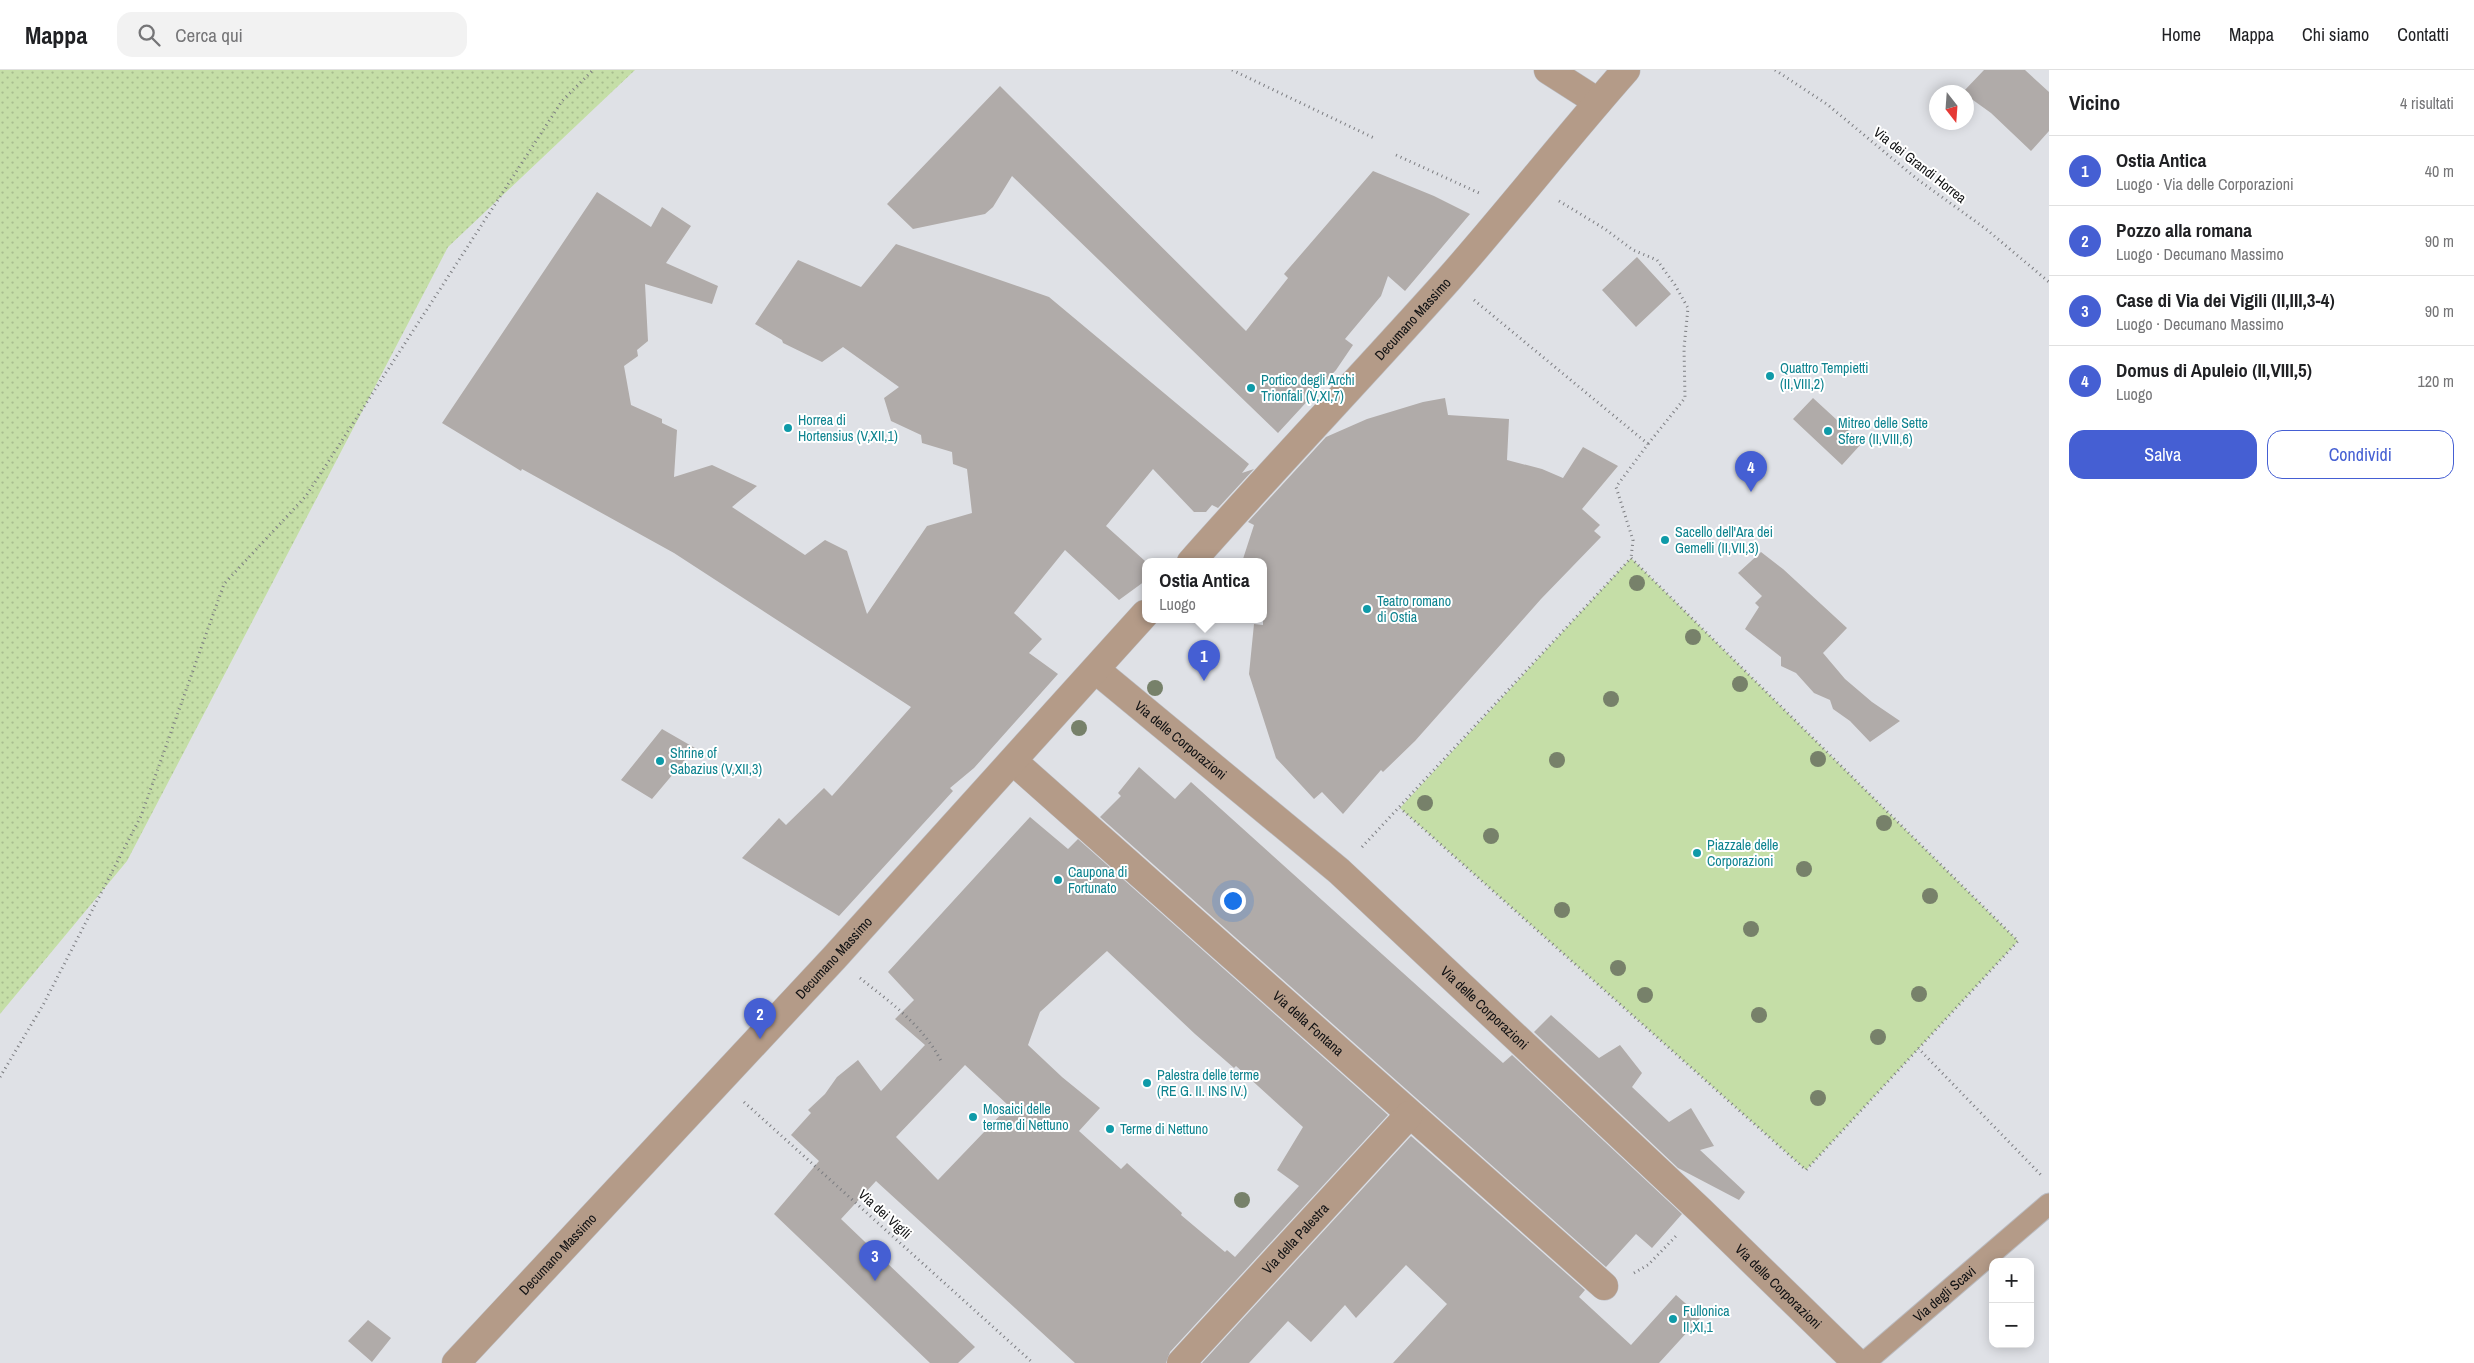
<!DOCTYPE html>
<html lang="it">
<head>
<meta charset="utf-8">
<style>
	:root { --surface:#fff; --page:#f2f2f2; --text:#202124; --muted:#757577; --line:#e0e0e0; --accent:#455fd3 }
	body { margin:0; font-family:"Archivo Narrow",sans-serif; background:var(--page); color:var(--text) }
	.controls { position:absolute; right:15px; bottom:15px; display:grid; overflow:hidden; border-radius:10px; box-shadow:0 2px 12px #0003 }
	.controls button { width:45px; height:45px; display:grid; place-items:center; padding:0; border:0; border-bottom:1px solid var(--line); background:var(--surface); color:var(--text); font:25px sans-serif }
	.compass { position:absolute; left:1929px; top:15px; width:45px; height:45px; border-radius:50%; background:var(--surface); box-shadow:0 2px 12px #0003; rotate:163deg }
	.you { position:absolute; left:1232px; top:830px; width:18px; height:18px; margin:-12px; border:4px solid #fff; border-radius:50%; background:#1a73e8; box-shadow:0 0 0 8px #1a73e833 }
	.badge { display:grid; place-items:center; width:32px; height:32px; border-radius:50%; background:var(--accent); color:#fff; font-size:16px; font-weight:700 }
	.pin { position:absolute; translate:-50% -41px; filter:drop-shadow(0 1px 2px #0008) }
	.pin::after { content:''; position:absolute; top:26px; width:18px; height:15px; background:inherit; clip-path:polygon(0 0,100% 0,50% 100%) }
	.popup { position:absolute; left:1142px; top:488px; width:125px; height:65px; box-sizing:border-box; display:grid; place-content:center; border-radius:10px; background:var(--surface); filter:drop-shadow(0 1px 4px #0005); font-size:16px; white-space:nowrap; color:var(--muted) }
	.popup b { font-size:19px; color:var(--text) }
	.popup::after { content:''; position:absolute; left:50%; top:100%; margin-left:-10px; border:10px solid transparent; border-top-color:var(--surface) }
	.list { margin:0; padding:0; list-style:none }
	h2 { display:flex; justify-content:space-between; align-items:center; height:65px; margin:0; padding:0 20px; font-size:21px }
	h2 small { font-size:16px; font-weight:400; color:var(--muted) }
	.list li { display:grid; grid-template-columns:32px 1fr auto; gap:15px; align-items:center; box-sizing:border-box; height:70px; padding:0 20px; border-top:1px solid var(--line) }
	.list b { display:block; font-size:19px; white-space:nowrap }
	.list p { margin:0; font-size:16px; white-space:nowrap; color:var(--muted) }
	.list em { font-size:16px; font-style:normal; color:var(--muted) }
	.actions { display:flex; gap:10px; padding:15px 20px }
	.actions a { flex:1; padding:11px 0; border:1px solid var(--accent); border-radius:15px; text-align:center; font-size:18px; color:var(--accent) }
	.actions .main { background:var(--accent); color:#fff }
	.icon { flex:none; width:28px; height:28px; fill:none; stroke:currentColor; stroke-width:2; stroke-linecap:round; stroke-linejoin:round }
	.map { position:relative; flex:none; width:2049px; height:1293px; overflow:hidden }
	header { display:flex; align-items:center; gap:30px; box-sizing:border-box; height:70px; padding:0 25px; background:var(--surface); border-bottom:1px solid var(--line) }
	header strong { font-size:24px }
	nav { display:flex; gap:28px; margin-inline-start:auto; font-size:18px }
	.search { width:350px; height:45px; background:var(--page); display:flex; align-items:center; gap:12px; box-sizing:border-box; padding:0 18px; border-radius:15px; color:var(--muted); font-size:19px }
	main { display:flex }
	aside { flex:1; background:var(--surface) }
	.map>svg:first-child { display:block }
</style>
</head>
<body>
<header>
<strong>Mappa</strong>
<div class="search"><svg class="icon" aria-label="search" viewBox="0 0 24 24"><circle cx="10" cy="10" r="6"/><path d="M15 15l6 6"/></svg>Cerca qui</div>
<nav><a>Home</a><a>Mappa</a><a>Chi siamo</a><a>Contatti</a></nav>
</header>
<main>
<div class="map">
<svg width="2049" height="1293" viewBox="0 0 2049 1293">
	<defs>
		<pattern id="grass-dots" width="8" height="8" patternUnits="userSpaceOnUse" patternTransform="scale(1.25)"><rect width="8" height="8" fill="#c5dea7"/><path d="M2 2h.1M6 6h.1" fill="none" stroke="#a8bd8f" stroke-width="1.8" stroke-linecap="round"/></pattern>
	</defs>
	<rect width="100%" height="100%" fill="#dfe1e6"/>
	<!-- grass -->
	<path fill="url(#grass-dots)" d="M0 0H635L448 177 127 791 0 944Z"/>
	<!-- garden -->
	<path fill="#c5dea7" d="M1631 488 2018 871 1806 1100 1400 738Z"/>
	<!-- building -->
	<path fill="#b0aba9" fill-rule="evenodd" d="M1984 0H2025L2049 22V61L2031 81 1991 43 1966 25V22H1963Z
		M1000 16 1246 261 1288 208 1284 204 1373 101 1434 126 1470 144 1405 221 1388 206 1381 226 1345 269 1353 275 1336 300 1278 363 1012 106 993 137 985 144 913 159 887 134Z
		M597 122 651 157 662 137 691 156 666 193 718 216 712 234 645 214 648 271 637 280 638 286 624 296 631 335 662 349V353L677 360 674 407 712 395 757 416 732 437 805 485 825 470 847 481 867 544 927 456 972 443 967 399 953 394 952 382 922 373 921 365 891 351 884 328 899 317 843 277 822 292 783 273 782 270 755 254 798 190 861 217 896 174 1049 227 1249 394 1242 403 1254 399 1218 438 1212 435 1206 442H1194L1153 399 1106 456 1145 491V511L1119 530 1065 480 1014 543 1042 569 1029 583 1058 604 974 698 950 718 953 721 839 846 742 788 779 748 786 755 824 718 832 726 911 637 674 483 522 399 521 401 442 353Z
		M1637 187 1671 224 1636 257 1602 220Z
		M1445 328 1448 345 1509 349 1507 390 1542 399 1563 408 1583 377 1618 396 1582 439 1600 455 1594 461 1601 467 1541 529 1415 671 1383 702 1381 700 1343 744 1322 722 1314 729 1276 688 1249 604 1254 554 1263 555V492H1242L1254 455 1248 452 1326 367 1367 349 1423 332Z
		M1813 328 1862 373 1842 395 1793 349Z
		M1761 482 1783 499 1847 558 1823 583 1845 609 1872 632 1900 651 1870 672 1850 651 1833 639 1830 630 1814 623 1796 603 1781 596V587L1745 559 1759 537 1755 533 1762 526 1738 503Z
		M662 659 695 678 652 729 621 710Z
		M1139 697 1175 729 1191 712 1503 993 1512 985 1682 1144 1652 1178 1636 1164 1606 1197 1100 747 1121 726 1118 723Z
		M1030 747 1068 779 1078 769 1388 1045 1170 1282 1166 1293H1075L876 1111 841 1149 975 1277 958 1293H930L774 1144 819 1091 791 1065 811 1043 808 1040 825 1024 837 1007 858 990 881 1021 925 975 895 949 914 930 888 902ZM1107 881 1195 964 1234 998 1236 996 1303 1057 1277 1100 1299 1116 1235 1187 1227 1180 1225 1182 1181 1145 1182 1143 1127 1093 1121 1099 1079 1061 1100 1038 1062 1007 1028 975 1040 942ZM965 995 1009 1036 938 1110 896 1067Z
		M1551 945 1599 988 1620 975 1642 1003 1632 1017 1669 1052 1691 1038 1714 1076 1700 1080 1745 1122 1739 1130 1678 1098 1534 962Z
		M1411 1066 1585 1220 1579 1227 1631 1275 1676 1225 1701 1247 1659 1293H1393L1447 1234 1406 1195 1356 1248 1345 1235 1311 1272 1288 1251 1249 1293H1202Z
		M368 1250 391 1268 372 1292 348 1271Z"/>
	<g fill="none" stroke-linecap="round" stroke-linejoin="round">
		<defs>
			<g id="service">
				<path id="s1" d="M1864 1293 2049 1134"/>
			</g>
			<g id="pedestrian">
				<path d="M1548 0 1598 32"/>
				<path id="s2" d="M1191 492C1275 397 1363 305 1448 210 1509 141 1565 69 1626 0"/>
				<path id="s3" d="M1096 600 1339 801 1701 1141 1857 1293"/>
				<path id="s4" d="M1013 691 1604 1216"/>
				<path id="s5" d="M456 1293 834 888 1145 544"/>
				<path id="s6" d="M1181 1293 1409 1045"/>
			</g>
		</defs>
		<!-- service casing -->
		<use href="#service" stroke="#babbc0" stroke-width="23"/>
		<!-- pedestrian casing -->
		<use href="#pedestrian" stroke="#babbc0" stroke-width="29"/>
		<!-- path -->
		<path stroke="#7c7d81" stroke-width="3" stroke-dasharray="1 4" stroke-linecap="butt" d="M1232 0 1374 68
			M1775 0 1828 35 1917 109 1986 159 2049 212
			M1396 85 1479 123
			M1559 131 1605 159 1633 180 1657 190 1675 215 1688 238 1684 278 1685 328 1648 374
			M1474 230 1648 374 1616 417 1633 470 1631 488
			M1362 777 1631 488 2018 871 1806 1100 1400 738
			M860 908C891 933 924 956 942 993
			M1918 978 2041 1105
			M0 1007 43 935 141 746 224 514 306 426 562 31 593 0
			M744 1032 1033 1293
			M1634 1203 1648 1195 1678 1164"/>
		<!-- service -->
		<use href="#service" stroke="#b49b88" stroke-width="21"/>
		<!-- pedestrian -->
		<use href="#pedestrian" stroke="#b49b88" stroke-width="28"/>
	</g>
	<!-- trees -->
	<g fill="#77816a">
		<circle cx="1637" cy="513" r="8"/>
		<circle cx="1693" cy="567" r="8"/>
		<circle cx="1740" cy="614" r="8"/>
		<circle cx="1155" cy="618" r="8"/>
		<circle cx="1611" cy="629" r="8"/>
		<circle cx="1079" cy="658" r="8"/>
		<circle cx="1818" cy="689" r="8"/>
		<circle cx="1557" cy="690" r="8"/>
		<circle cx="1425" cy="733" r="8"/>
		<circle cx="1884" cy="753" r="8"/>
		<circle cx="1491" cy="766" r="8"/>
		<circle cx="1804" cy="799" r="8"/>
		<circle cx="1930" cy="826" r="8"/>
		<circle cx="1562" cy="840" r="8"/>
		<circle cx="1751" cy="859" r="8"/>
		<circle cx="1618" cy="898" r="8"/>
		<circle cx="1919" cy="924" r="8"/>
		<circle cx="1645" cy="925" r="8"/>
		<circle cx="1759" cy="945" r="8"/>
		<circle cx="1878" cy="967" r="8"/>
		<circle cx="1818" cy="1028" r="8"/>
		<circle cx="1242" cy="1130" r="8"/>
	</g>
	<!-- markers -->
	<g fill="#0f9aa8" stroke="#fff" stroke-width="2">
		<circle cx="1770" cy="306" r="5"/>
		<circle cx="1251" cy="318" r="5"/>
		<circle cx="788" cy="358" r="5"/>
		<circle cx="1828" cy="361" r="5"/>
		<circle cx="1665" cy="470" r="5"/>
		<circle cx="1367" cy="539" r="5"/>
		<circle cx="660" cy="691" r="5"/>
		<circle cx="1697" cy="783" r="5"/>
		<circle cx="1058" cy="810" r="5"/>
		<circle cx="1147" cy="1013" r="5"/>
		<circle cx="973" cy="1047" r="5"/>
		<circle cx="1110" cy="1059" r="5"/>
		<circle cx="1673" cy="1249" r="5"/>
	</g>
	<g text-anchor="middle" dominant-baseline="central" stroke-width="4" stroke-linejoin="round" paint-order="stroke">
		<!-- street labels -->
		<g font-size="14" fill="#0f1012" stroke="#fff">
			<text transform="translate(1920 95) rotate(38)">Via dei Grandi Horrea</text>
			<text stroke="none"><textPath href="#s2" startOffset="329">Decumano Massimo</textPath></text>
			<text stroke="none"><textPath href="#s3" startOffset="110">Via delle Corporazioni</textPath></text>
			<text stroke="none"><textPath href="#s5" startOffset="554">Decumano Massimo</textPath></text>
			<text stroke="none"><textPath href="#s3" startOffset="515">Via delle Corporazioni</textPath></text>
			<text stroke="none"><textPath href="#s4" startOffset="395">Via della Fontana</textPath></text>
			<text transform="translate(885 1144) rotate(42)">Via dei Vigili</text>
			<text stroke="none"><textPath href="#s6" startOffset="169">Via della Palestra</textPath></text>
			<text stroke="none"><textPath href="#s5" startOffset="149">Decumano Massimo</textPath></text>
			<text stroke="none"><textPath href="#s3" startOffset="920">Via delle Corporazioni</textPath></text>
			<text stroke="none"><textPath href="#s1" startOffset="106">Via degli Scavi</textPath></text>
		</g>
		<!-- culture labels -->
		<g font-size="14" fill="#0d838f" stroke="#fff" text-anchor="start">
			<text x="1780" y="298">Quattro Tempietti<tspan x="1780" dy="16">(II,VIII,2)</tspan></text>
			<text x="1261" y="310">Portico degli Archi<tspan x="1261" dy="16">Trionfali (V,XI,7)</tspan></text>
			<text x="798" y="350">Horrea di<tspan x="798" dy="16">Hortensius (V,XII,1)</tspan></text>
			<text x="1838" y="353">Mitreo delle Sette<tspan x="1838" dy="16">Sfere (II,VIII,6)</tspan></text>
			<text x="1675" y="462">Sacello dell'Ara dei<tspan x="1675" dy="16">Gemelli (II,VII,3)</tspan></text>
			<text x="1377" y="531">Teatro romano<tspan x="1377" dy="16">di Ostia</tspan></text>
			<text x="670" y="683">Shrine of<tspan x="670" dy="16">Sabazius (V,XII,3)</tspan></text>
			<text x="1707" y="775">Piazzale delle<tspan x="1707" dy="16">Corporazioni</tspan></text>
			<text x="1068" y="802">Caupona di<tspan x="1068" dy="16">Fortunato</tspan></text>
			<text x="1157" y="1005">Palestra delle terme<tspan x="1157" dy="16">(RE G. II. INS IV.)</tspan></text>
			<text x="983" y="1039">Mosaici delle<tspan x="983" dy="16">terme di Nettuno</tspan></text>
			<text x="1120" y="1059">Terme di Nettuno</text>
			<text x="1683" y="1241">Fullonica<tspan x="1683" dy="16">II,XI,1</tspan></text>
		</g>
	</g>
</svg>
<div class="controls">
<button>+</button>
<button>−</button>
</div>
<svg class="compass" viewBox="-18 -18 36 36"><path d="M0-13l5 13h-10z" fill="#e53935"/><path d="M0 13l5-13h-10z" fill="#757577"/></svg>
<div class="you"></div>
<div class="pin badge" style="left:1204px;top:611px">1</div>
<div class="popup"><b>Ostia Antica</b>Luogo</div>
<div class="pin badge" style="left:760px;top:969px">2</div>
<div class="pin badge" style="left:875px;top:1211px">3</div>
<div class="pin badge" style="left:1751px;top:422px">4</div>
</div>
<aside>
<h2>Vicino<small>4 risultati</small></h2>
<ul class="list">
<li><span class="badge">1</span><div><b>Ostia Antica</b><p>Luogo · Via delle Corporazioni</p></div><em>40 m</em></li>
<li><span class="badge">2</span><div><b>Pozzo alla romana</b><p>Luogo · Decumano Massimo</p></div><em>90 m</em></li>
<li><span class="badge">3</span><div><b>Case di Via dei Vigili (II,III,3-4)</b><p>Luogo · Decumano Massimo</p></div><em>90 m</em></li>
<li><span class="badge">4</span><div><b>Domus di Apuleio (II,VIII,5)</b><p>Luogo</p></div><em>120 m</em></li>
</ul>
<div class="actions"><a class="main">Salva</a><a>Condividi</a></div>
</aside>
</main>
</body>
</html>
